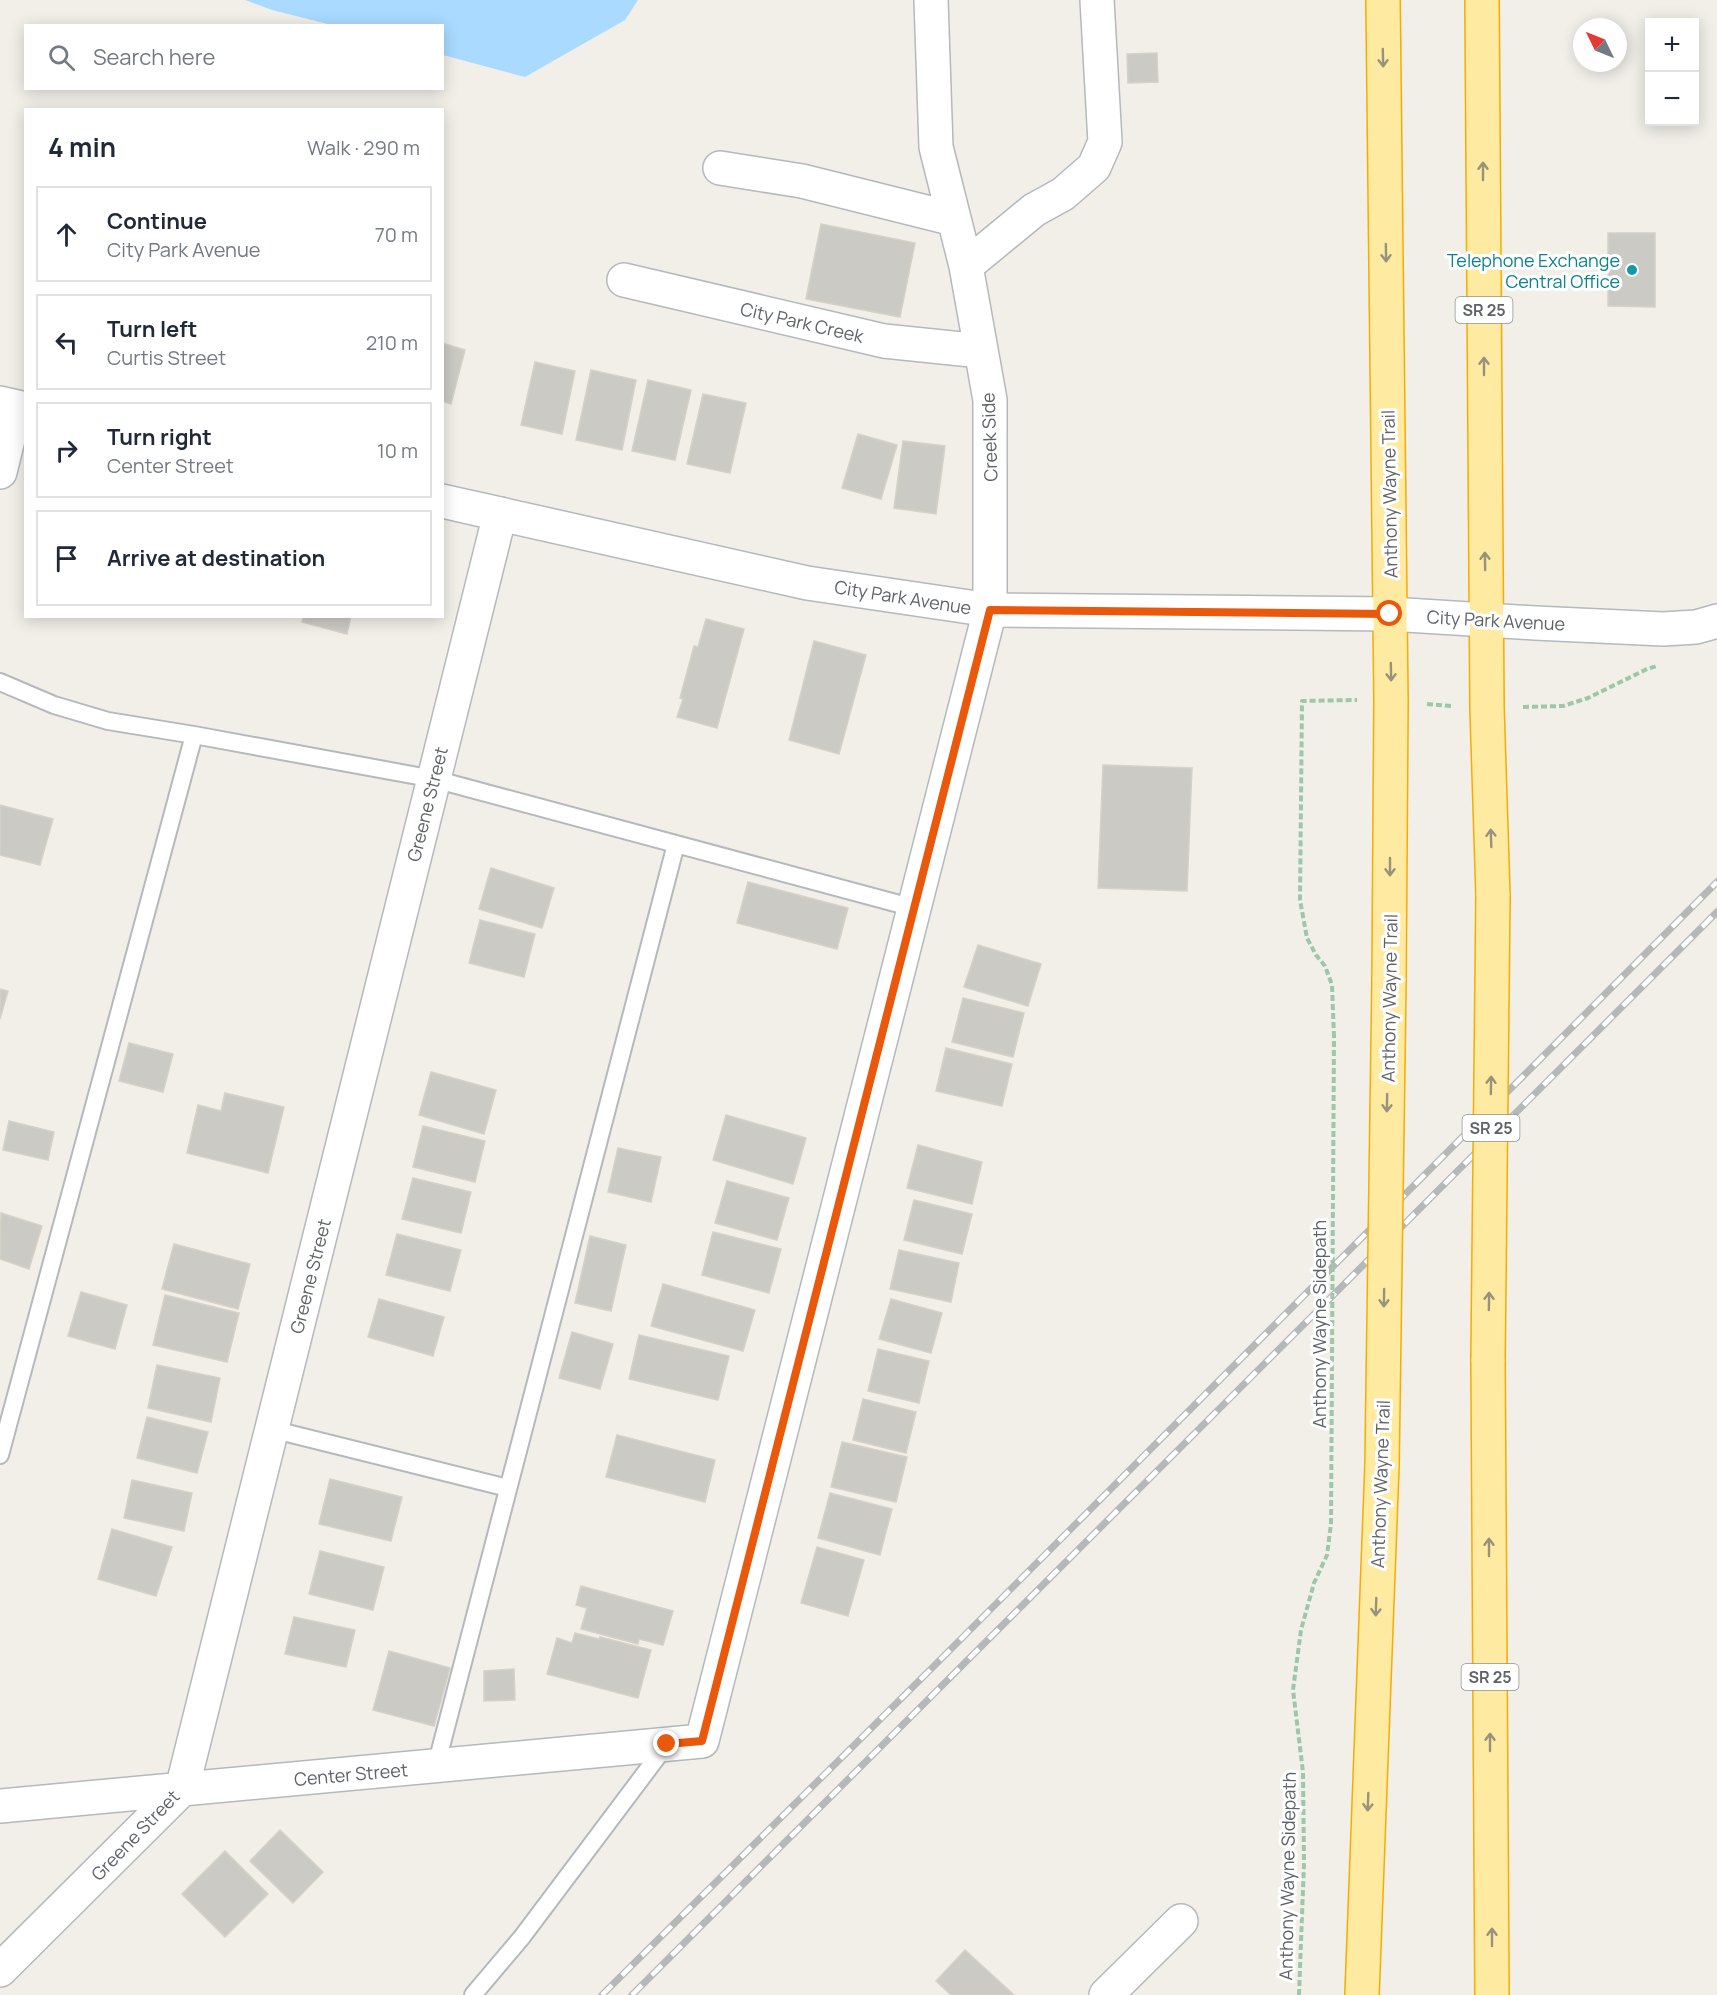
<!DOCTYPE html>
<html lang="en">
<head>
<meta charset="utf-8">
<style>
	:root { --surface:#fff; --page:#f6f6f7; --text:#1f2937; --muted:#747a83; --line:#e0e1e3 }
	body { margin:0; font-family:Manrope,sans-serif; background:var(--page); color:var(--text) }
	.controls { position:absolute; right:18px; top:18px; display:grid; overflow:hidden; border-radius:0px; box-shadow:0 3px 15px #0003 }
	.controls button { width:54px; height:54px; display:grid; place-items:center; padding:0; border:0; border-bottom:2px solid var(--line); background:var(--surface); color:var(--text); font:30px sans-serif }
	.compass { position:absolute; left:1573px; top:18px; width:54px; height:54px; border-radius:50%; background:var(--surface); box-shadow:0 3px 15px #0003; rotate:313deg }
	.stop { position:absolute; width:18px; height:18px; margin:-14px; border:4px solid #ea580c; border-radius:50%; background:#fff }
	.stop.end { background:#ea580c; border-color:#fff; box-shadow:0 2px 6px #0008 }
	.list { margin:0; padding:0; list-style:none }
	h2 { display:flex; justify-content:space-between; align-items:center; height:78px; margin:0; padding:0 24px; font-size:26px }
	h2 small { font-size:20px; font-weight:400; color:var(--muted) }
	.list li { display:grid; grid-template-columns:39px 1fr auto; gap:18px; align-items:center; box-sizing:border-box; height:96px; margin:0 12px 12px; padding:0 12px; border:2px solid var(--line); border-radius:0px }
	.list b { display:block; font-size:22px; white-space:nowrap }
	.list p { margin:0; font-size:20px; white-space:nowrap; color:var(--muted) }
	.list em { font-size:20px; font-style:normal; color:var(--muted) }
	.icon { flex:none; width:33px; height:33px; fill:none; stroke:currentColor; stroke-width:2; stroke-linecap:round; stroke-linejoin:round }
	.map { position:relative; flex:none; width:1717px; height:1995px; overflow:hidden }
	.search { position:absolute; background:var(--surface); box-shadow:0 3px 15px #0003; left:24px; top:24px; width:420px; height:66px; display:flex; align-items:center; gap:15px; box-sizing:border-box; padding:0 21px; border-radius:0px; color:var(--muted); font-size:22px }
	.panel { position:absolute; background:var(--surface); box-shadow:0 3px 15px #0003; left:24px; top:108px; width:420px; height:510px; border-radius:0px }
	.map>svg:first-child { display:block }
</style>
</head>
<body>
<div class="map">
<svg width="1717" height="1995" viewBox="0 0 1717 1995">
	<rect width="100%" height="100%" fill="#f1efe8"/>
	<!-- water -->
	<path fill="#aadaff" d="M245 0H638L625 20 525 77 443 55 442 26 332 25 272 10Z"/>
	<!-- building -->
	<path fill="#cccac5" stroke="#d6d1c6" stroke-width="1.5" d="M1157 53 1158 82 1128 83 1127 54Z
		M821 224 915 243 900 317 806 299Z
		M1608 233H1655V307L1608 306Z
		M442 343 465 350 451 404 442 401Z
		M535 362 575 371 562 434 521 425Z
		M591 370 636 380 622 450 576 440Z
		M648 380 691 390 675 460 632 451Z
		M703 394 746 403 730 473 687 464Z
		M858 434 897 445 881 499 842 488Z
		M903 441 945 446 936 514 894 508Z
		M304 616H351L347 634 302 622Z
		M706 619 744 629 717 728 677 717 683 699 680 698 694 646 698 647Z
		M814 641 866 655 839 754 789 740Z
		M1103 765 1192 768 1187 891 1098 888Z
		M0 805 53 819 40 865 0 855Z
		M491 868 554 888 542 928 479 909Z
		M748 882 848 908 837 949 737 923Z
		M480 920 535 934 524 977 469 963Z
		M978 945 1041 964 1028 1006 964 987Z
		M0 989 8 991 0 1019Z
		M963 998 1024 1013 1013 1057 952 1042Z
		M129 1043 173 1054 163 1092 119 1081Z
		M946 1048 1012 1064 1002 1106 936 1091Z
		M431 1072 496 1090 484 1134 419 1115Z
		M225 1093 284 1107 268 1173 187 1153 198 1105 221 1111Z
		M726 1115 806 1138 793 1184 713 1160Z
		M9 1121 54 1132 48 1160 3 1150Z
		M423 1126 485 1141 475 1182 413 1167Z
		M918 1145 982 1162 972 1204 907 1188Z
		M618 1148 661 1157 651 1202 608 1192Z
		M413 1178 471 1192 461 1233 402 1219Z
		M727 1181 789 1198 777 1240 715 1223Z
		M914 1200 972 1214 962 1254 904 1240Z
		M1 1213 42 1226 29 1269 0 1259Z
		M713 1232 781 1249 769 1293 702 1275Z
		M397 1234 461 1250 450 1291 386 1275Z
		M590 1236 626 1245 611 1311 575 1303Z
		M174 1244 250 1264 238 1309 162 1289Z
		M899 1250 959 1263 951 1302 890 1289Z
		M663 1284 755 1310 743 1351 651 1326Z
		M81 1292 127 1305 115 1349 68 1336Z
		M165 1295 239 1313 227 1362 153 1345Z
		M379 1299 444 1317 433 1356 368 1337Z
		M891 1299 942 1313 931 1353 879 1339Z
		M572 1332 613 1344 600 1389 559 1378Z
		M639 1335 729 1356 718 1400 629 1379Z
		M878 1349 929 1361 919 1403 868 1391Z
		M157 1365 220 1378 211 1422 148 1408Z
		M863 1399 916 1412 906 1453 853 1440Z
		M147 1417 208 1432 197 1473 137 1458Z
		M617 1435 715 1460 705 1502 606 1477Z
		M842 1442 907 1457 896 1502 831 1487Z
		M330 1479 402 1497 391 1541 319 1524Z
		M132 1480 192 1493 184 1531 124 1518Z
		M830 1493 892 1509 880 1555 818 1538Z
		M112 1529 172 1547 156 1596 98 1579Z
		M817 1547 864 1560 848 1616 801 1603Z
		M320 1551 384 1567 373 1610 309 1594Z
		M581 1586 673 1611 663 1645 639 1639 638 1644 581 1629 587 1608 576 1605Z
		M294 1617 355 1630 346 1667 285 1654Z
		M575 1633 599 1639 600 1637 651 1650 638 1698 547 1674 557 1638 572 1643Z
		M389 1651 450 1668 434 1726 373 1710Z
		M514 1669 515 1700 484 1701V1671Z
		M280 1830 323 1872 293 1903 250 1861Z
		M225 1851 268 1894 225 1937 182 1894Z
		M965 1950 1014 1995H951L936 1981Z"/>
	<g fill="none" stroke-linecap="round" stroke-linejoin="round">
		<defs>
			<path id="service" d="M0 682 54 705 108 721 194 735 434 779 914 908
				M271 1429 508 1488
				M0 1455 194 735
				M436 1766 676 844
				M473 1995 522 1937 667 1744"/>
			<path id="minor" d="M720 168 802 181 954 219
				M966 266 1034 210 1063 194 1094 167 1105 142 1097 0
				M624 280 884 341 981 351
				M0 472 16 407
				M0 1806 702 1741 990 610V400L966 266 936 147 931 0
				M0 1970 182 1789 500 514
				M1106 1995 1181 1921"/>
			<path id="tertiary" d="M0 403 26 409
				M442 501 807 583 990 610 1390 614 1535 623 1663 629 1696 627 1717 621"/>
			<path id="trunk" d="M1383 0 1391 701 1389 981
				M1482 0 1487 708 1493 896
				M1488 1359 1492 1995
				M1362 1995 1382 1465"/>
		</defs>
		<!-- service casing -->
		<use href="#service" stroke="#b5b8bc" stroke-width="20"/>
		<!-- minor casing -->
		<use href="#minor" stroke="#b5b8bc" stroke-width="36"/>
		<!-- tertiary casing -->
		<use href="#tertiary" stroke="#b5b8bc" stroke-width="36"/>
		<!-- trunk casing -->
		<use href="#trunk" stroke="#f9ab00" stroke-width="36"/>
		<!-- path -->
		<path stroke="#9cc7a9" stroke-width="4" stroke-dasharray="6 3" stroke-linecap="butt" d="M1427 704 1452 706
			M1523 707 1563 706 1588 698 1647 669 1657 666
			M1334 1037 1332 985 1325 966 1316 955 1307 938 1300 900 1302 701 1357 700
			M1299 1995 1304 1863 1303 1772 1293 1690 1301 1630 1314 1583 1327 1555 1331 1524"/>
		<!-- service -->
		<use href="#service" stroke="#fff" stroke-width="16"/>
		<!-- minor -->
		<use href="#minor" stroke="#fff" stroke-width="33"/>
		<!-- tertiary -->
		<use href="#tertiary" stroke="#fff" stroke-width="33"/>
		<!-- trunk -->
		<use href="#trunk" stroke="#feeaa1" stroke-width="33"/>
		<defs>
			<path id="rail" d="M602 1995 935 1665 1717 882
				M632 1995 1717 912"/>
		</defs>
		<!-- rail casing -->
		<use href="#rail" stroke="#b6b7b8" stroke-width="7"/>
		<!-- rail -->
		<use href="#rail" stroke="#fff" stroke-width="4.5" stroke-dasharray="14" stroke-linecap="butt"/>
		<defs>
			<path id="trunk-bridge" d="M1488 1359 1493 896
				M1382 1465 1389 981"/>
		</defs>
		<!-- trunk-bridge casing -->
		<use href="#trunk-bridge" stroke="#f9ab00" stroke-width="36" stroke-linecap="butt"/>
		<!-- path-bridge -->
		<path stroke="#9cc7a9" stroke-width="4" stroke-dasharray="6 3" stroke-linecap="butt" d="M1331 1524 1334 1037"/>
		<!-- trunk-bridge -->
		<use href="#trunk-bridge" stroke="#feeaa1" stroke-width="33"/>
	</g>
	<!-- one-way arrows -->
	<defs><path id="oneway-shaft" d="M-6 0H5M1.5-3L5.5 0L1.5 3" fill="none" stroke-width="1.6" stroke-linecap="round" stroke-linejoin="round" transform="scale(1.5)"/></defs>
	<g stroke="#97927c">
		<use href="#oneway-shaft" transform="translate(1383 58) rotate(89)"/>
		<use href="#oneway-shaft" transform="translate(1483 171) rotate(-90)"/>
		<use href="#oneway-shaft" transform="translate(1386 253) rotate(89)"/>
		<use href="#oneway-shaft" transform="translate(1484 366) rotate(-90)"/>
		<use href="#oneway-shaft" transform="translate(1485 561) rotate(-91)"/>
		<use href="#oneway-shaft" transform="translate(1391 672) rotate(89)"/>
		<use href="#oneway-shaft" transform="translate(1491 838) rotate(-92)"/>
		<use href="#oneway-shaft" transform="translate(1390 867) rotate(90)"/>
		<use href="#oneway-shaft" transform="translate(1491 1085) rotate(-89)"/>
		<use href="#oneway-shaft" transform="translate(1387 1103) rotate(91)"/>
		<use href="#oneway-shaft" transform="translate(1384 1298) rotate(91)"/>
		<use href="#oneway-shaft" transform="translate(1489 1301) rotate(-89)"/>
		<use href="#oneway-shaft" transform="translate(1489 1547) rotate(-90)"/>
		<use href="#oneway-shaft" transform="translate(1376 1607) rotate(92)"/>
		<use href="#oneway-shaft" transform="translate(1490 1742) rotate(-90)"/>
		<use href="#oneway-shaft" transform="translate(1368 1802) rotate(92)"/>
		<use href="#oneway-shaft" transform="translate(1492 1937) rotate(-90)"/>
	</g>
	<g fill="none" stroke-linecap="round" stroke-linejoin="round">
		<!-- route -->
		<path stroke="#ea580c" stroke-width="8" d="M667 1744 702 1741 990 610 1390 614"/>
	</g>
	<!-- markers -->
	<circle fill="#0f9aa8" stroke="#fff" stroke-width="2" cx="1632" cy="270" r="6"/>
	<g text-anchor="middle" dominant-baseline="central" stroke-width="6" stroke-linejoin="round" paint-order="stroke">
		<!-- shield labels -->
		<g fill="#fff" stroke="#8f9295" stroke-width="1.5">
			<rect x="1455.5" y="297" width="57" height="26" rx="4.5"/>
			<rect x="1462.5" y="1115" width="57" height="26" rx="4.5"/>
			<rect x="1461.5" y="1664" width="57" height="26" rx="4.5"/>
		</g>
		<g font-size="16" font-weight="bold" fill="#5f6368">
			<text x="1484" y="310">SR 25</text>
			<text x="1491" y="1128">SR 25</text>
			<text x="1490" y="1677">SR 25</text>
		</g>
		<!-- culture labels -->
		<g font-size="18" fill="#0d838f" stroke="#fff" text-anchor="end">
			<text x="1620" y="260">Telephone Exchange<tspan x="1620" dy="21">Central Office</tspan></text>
		</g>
		<!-- street labels -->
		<g font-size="18" fill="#5f6368" stroke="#fff">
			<text transform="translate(802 322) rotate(13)">City Park Creek</text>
			<text transform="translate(989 437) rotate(-92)">Creek Side</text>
			<text transform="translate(1389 494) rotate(-91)">Anthony Wayne Trail</text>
			<text transform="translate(903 597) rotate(9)">City Park Avenue</text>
			<text transform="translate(1496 620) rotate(3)">City Park Avenue</text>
			<text transform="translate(427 804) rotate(-76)">Greene Street</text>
			<text transform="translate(1389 998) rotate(-89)">Anthony Wayne Trail</text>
			<text transform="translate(310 1276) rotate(-76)">Greene Street</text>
			<text transform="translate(1319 1324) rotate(-90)">Anthony Wayne Sidepath</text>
			<text transform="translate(1380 1484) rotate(-88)">Anthony Wayne Trail</text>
			<text transform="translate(351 1774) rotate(-5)">Center Street</text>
			<text transform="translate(135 1835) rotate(-46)">Greene Street</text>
			<text transform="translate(1287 1876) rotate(-89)">Anthony Wayne Sidepath</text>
		</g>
	</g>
</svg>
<div class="controls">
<button>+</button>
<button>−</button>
</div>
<svg class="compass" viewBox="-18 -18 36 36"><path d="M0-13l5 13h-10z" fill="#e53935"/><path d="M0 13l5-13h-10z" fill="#747a83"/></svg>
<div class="stop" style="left:1390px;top:614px"></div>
<div class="stop end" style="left:667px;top:1744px"></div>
<div class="search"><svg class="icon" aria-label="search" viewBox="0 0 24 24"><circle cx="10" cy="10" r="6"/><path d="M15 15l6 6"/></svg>Search here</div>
<section class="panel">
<h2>4 min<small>Walk · 290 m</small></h2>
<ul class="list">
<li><svg class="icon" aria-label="ahead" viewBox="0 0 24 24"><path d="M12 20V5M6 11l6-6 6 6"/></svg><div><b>Continue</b><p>City Park Avenue</p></div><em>70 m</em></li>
<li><svg class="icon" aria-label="left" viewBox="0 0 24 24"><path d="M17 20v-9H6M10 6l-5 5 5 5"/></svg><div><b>Turn left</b><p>Curtis Street</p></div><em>210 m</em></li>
<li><svg class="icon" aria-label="right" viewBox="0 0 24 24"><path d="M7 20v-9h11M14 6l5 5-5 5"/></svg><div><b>Turn right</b><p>Center Street</p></div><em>10 m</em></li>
<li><svg class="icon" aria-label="arrive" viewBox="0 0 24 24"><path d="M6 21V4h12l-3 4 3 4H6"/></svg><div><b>Arrive at destination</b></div></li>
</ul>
</section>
</div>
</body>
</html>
